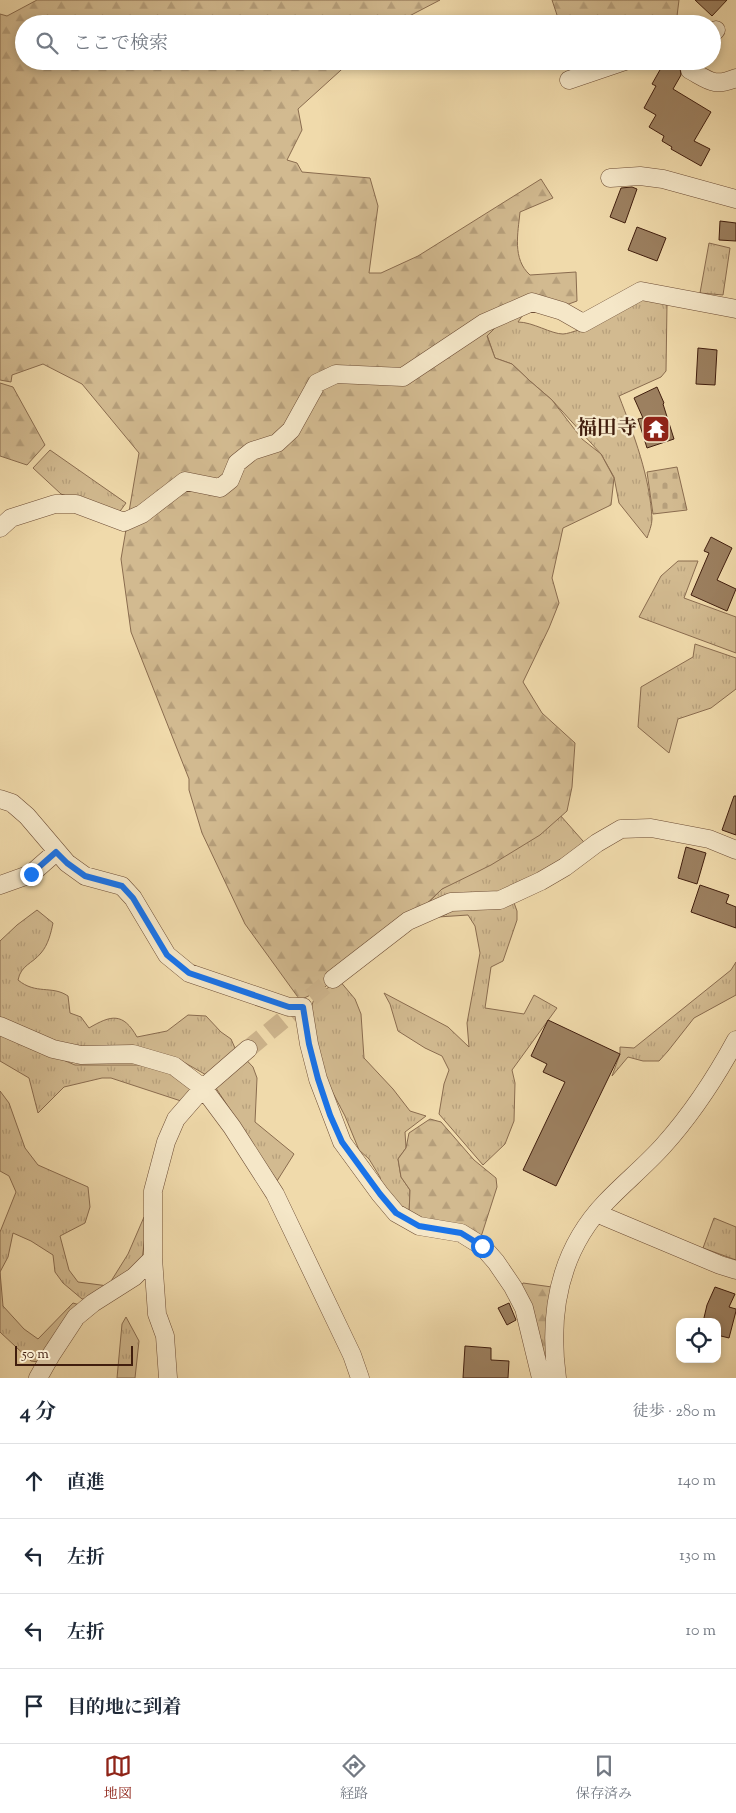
<!DOCTYPE html>
<html lang="ja">
<head>
<meta charset="utf-8">
<style>
	:root { --surface:#fff; --page:#f2f2f3; --text:#1f2937; --muted:#747a83; --line:#e0e1e3; --accent:#8f2418 }
	body { margin:0; font-family:"Sorts Mill Goudy","Noto Serif JP",serif; background:var(--page); color:var(--text) }
	.controls { position:absolute; right:15px; bottom:15px; display:grid; overflow:hidden; border-radius:10px; box-shadow:0 2px 8px #0003 }
	.controls button { width:45px; height:45px; display:grid; place-items:center; padding:0; border:0; border-bottom:1px solid var(--line); background:var(--surface); color:var(--text); font:25px sans-serif }
	.scale { position:absolute; left:15px; bottom:12px; width:118px; box-sizing:border-box; padding-left:5px; border:2px solid #411e0e; border-top:0; font-size:14px; line-height:18px; white-space:nowrap; color:#411e0e; -webkit-text-stroke:4px #f5e7c8; paint-order:stroke }
	.stop { position:absolute; width:15px; height:15px; margin:-11px; border:4px solid #1a73e8; border-radius:50%; background:#fff }
	.stop.end { background:#1a73e8; border-color:#fff; box-shadow:0 1px 5px #0008 }
	.list { margin:0; padding:0; list-style:none }
	h2 { display:flex; justify-content:space-between; align-items:center; height:65px; margin:0; padding:0 20px; font-size:21px }
	h2 small { font-size:16px; font-weight:400; color:var(--muted) }
	.list li { display:grid; grid-template-columns:32px 1fr auto; gap:15px; align-items:center; box-sizing:border-box; height:75px; padding:0 20px; border-top:1px solid var(--line) }
	.list b { display:block; font-size:19px; white-space:nowrap }
	.list em { font-size:16px; font-style:normal; color:var(--muted) }
	.icon { flex:none; width:28px; height:28px; fill:none; stroke:currentColor; stroke-width:2; stroke-linecap:round; stroke-linejoin:round }
	.map { position:relative; flex:none; width:736px; height:1378px; overflow:hidden }
	.search { position:absolute; background:var(--surface); box-shadow:0 2px 8px #0003; left:15px; right:15px; top:15px; height:55px; display:flex; align-items:center; gap:12px; box-sizing:border-box; padding:0 18px; border-radius:28px; color:var(--muted); font-size:19px }
	.sheet { height:365px; background:var(--surface) }
	nav { display:flex; justify-content:space-around; align-items:center; box-sizing:border-box; height:70px; border-top:1px solid var(--line); background:var(--surface); font-size:14px; color:var(--muted) }
	nav a { display:grid; justify-items:center; gap:2px }
	nav .on { color:var(--accent) }
	.map>svg:first-child { display:block }
</style>
</head>
<body>
<div class="map">
<svg width="736" height="1378" viewBox="0 0 736 1378">
	<defs>
		<pattern id="grass-tufts" width="24" height="20" patternUnits="userSpaceOnUse" patternTransform="scale(1.25)"><rect width="24" height="20" fill="#d2ba90"/><path d="M3 7l-1-3M5 7V3M7 7l1-3M15 17l-1-3M17 17v-4M19 17l1-3" fill="none" stroke="#b69f7b"/></pattern>
		<pattern id="forest-firs" width="22" height="20" patternUnits="userSpaceOnUse" patternTransform="scale(1.25)"><rect width="22" height="20" fill="#d2ba90"/><path d="M5 1l3.5 6h-7zM16 11l3.5 6h-7z" fill="#b69f7b"/></pattern>
		<pattern id="cemetery-stones" width="16" height="16" patternUnits="userSpaceOnUse" patternTransform="scale(1.25)"><rect width="16" height="16" fill="#d2ba90"/><path d="M2 7V4a2 2 0 0 1 4 0v3zM10 15v-3a2 2 0 0 1 4 0v3z" fill="#b69f7b"/></pattern>
	</defs>
	<rect width="100%" height="100%" fill="#f0daab"/>
	<filter id="stains"><feTurbulence type="fractalNoise" baseFrequency=".004" numOctaves="4"/><feColorMatrix values="0 0 0 0 .2 0 0 0 0 .09 0 0 0 0 .02 0 0 0 .5 -.17"/></filter>
	<radialGradient id="worn" r=".72"><stop offset=".6" stop-color="#630" stop-opacity="0"/><stop offset="1" stop-color="#630" stop-opacity=".3"/></radialGradient>
	<!-- grass -->
	<path fill="url(#grass-tufts)" stroke="#8a6c4f" d="M709 243 730 248 723 295 700 293Z
		M646 298 667 304 666 371 661 377 619 396C634 435 650 477 652 519 652 525 649 532 647 538L619 503 614 477 601 454 552 400 530 381 512 364 495 358 487 335 507 316 532 302 518 322C533 322 551 334 563 334 580 333 628 306 646 298Z
		M50 450 126 503 118 514 61 494 33 468Z
		M678 561H698L684 598 736 617V653L639 617 661 576Z
		M695 644 736 658V689L711 708 678 719 669 753 638 727 641 687 693 657Z
		M560 815 590 849 513 900 517 911V920L503 961 491 967 485 1008 524 1014 534 995 557 1008 512 1070 515 1083 514 1121 505 1144 483 1165 439 1114 444 1084 449 1070 442 1056 425 1048 398 1031 390 1004 384 993 448 1027 469 1047 467 1023 480 953 475 926 468 915 438 917 447 914 452 909 418 913 442 889Z
		M37 910 53 923C51 933 48 945 41 953 32 964 21 965 18 980 36 995 52 985 68 996L70 1013 81 1017 89 1028C111 1015 123 1012 137 1037L167 1031 188 1015 206 1016 221 1032 231 1039 235 1048 253 1067 257 1078 255 1122 294 1154 277 1181 208 1076 180 1060 82 1050 51 1044 0 1019V941L17 925Z
		M736 962V995L694 1018 668 1051 659 1061H643L628 1057 612 1076 620 1054V1047L634 1048 731 970Z
		M339 980 355 999 361 1014 364 1058 393 1089 410 1111 426 1116 405 1132 406 1148 398 1159 401 1177 410 1190 409 1215 383 1190 380 1177 369 1159 359 1150 345 1116 322 1072 310 1011 314 999 319 994Z
		M0 1033 75 1065H145L197 1083 181 1101 111 1078H102L64 1087 38 1113 29 1078 0 1061Z
		M0 1091 9 1103 25 1148 38 1165 88 1187 90 1207 85 1223 60 1236 69 1270 78 1282 108 1286 128 1254 144 1217 148 1213 142 1260 98 1300 82 1299 63 1283 55 1272 53 1255 31 1241 13 1233 8 1257 0 1272 3 1306 24 1329 38 1339 73 1303 83 1306 39 1362 31 1361 0 1332V1232L16 1192 9 1176 0 1171Z
		M714 1218 736 1227V1260L703 1248Z
		M126 1317 139 1341 135 1378H117L122 1324Z"/>
	<!-- forest -->
	<path fill="url(#forest-firs)" stroke="#8a6c4f" d="M37 0H440L394 24H24V61H351L298 109 302 130 287 160 297 163 302 172 370 178 378 206 369 273H381L418 256 541 179 553 198 520 212C518 233 512 259 530 275L576 272 577 301 555 309 512 311 487 336 495 358 512 364 530 381 552 400 582 439 601 454 614 478 611 505 563 528 552 578 559 603 549 628 523 682 542 713 575 743 572 787 567 811 540 835 491 865 442 889 379 949 319 991 300 1000 245 924 202 833 189 790V779L131 632 121 559 139 453 82 384 43 364 12 375 11 382 0 380V14L7 16Z
		M552 0H679L676 24H560Z
		M0 383 13 387 45 445 27 465 0 456Z
		M430 1119 441 1122 474 1160 496 1178 497 1187 480 1240 409 1215 410 1190 401 1177 398 1159 406 1148 409 1133Z
		M523 1283 552 1287 547 1376 519 1288Z"/>
	<!-- cemetery -->
	<path fill="url(#cemetery-stones)" stroke="#8a6c4f" d="M677 467 687 510 653 514 647 472Z"/>
	<!-- building -->
	<path fill="#9c8060" stroke="#411e0e" d="M695 0H727L712 16Z
		M665 61H679L681 75 673 89 711 112 694 141 710 149 701 166 671 149 672 147 662 141 664 136 649 127 656 115 644 108 656 86 652 84Z
		M632 187 637 189 625 223 610 217 621 188Z
		M720 221 736 223V241L719 240Z
		M637 227 666 238 657 261 628 250Z
		M698 348 717 350 715 385 696 384Z
		M657 387 664 403 663 404 674 439 647 448 638 419 643 418 634 398Z
		M711 537 732 548 717 580 736 589 727 611 691 595 709 553 704 551Z
		M734 796H736V835L722 830Z
		M686 847 706 853 697 884 678 878Z
		M700 885 729 895 726 903 736 907V928L691 912Z
		M548 1020 620 1054 556 1186 523 1170 565 1082 543 1072 547 1064 531 1056Z
		M715 1287 735 1294 729 1307 736 1309V1311L729 1338 717 1335V1322H703L707 1305Z
		M509 1303 516 1320 507 1325 498 1308Z
		M465 1346 491 1348V1360L509 1361 508 1378H463Z"/>
	<g fill="none" stroke-linecap="round" stroke-linejoin="round">
		<!-- minor-tunnel -->
		<path stroke="#cdb48c" stroke-width="18" stroke-dasharray="18 9" stroke-linecap="butt" d="M248 1049 333 979"/>
		<defs>
			<path id="minor" d="M712 34 716 30
				M690 61V70C710 81 714 87 736 78
				M569 80 625 61
				M610 178 640 176 663 179 736 199
				M0 528 11 518 55 504H76L124 522 142 514 185 481 220 488 230 480 237 463 252 451 277 443 291 430 317 383 336 374 403 377 484 323 532 302 562 311 583 323 641 291 736 309
				M0 799 12 803 27 816 67 863 85 876 122 886 133 898 167 955 189 973 289 1007H303L309 1044 318 1079 342 1142 380 1194 396 1213 419 1226 461 1233 482 1246 496 1262 513 1287 524 1308 541 1378
				M0 885 31 874 56 852
				M333 979 408 921 451 902 500 900 541 881 565 867 597 843 621 829 651 828 709 839 736 850
				M0 1026 53 1049 81 1055 133 1054 174 1066 203 1088 232 1127 275 1194 352 1355 360 1378
				M596 1213 720 1265 736 1270
				M38 1378 51 1355 76 1317 93 1303 134 1277 153 1258
				M168 1378 165 1336 157 1314 153 1258V1191L166 1142 176 1119 203 1088 248 1049
				M557 1378C548 1312 559 1251 606 1202 624 1183 645 1166 663 1146 690 1116 717 1075 736 1040"/>
		</defs>
		<!-- minor casing -->
		<use href="#minor" stroke="#6d4d35" stroke-width="19"/>
		<!-- minor -->
		<use href="#minor" stroke="#f5e7c8" stroke-width="18"/>
	</g>
	<g fill="none" stroke-linecap="round" stroke-linejoin="round">
		<!-- route -->
		<path stroke="#1a73e8" stroke-width="6" d="M31 874 56 852 67 863 85 876 122 886 133 898 167 955 189 973 289 1007H303L309 1044 318 1079 330 1115 342 1142 380 1194 396 1213 419 1226 461 1233 482 1246"/>
	</g>
	<!-- icons -->
	<defs>
		<symbol id="temple-square" viewBox="-11 -11 22 22"><rect x="-9" y="-9" width="18" height="18" rx="4" fill="#8f2418" stroke="#f5e7c8"/><path d="M0-6L5-2H3V0L6.5 2.5H4V6H1.5V3h-3V6H-4V2.5H-6.5L-3 0V-2H-5Z" fill="#fff"/></symbol>
	</defs>
	<g fill-rule="evenodd">
		<use href="#temple-square" x="640" y="413" width="32" height="32"/>
	</g>
	<g text-anchor="middle" dominant-baseline="central" stroke-width="4.5" stroke-linejoin="round" paint-order="stroke">
		<!-- poi labels -->
		<g font-size="20" font-weight="bold" fill="#411e0e" stroke="#f5e7c8" text-anchor="end">
			<text x="637" y="429">福田寺</text>
		</g>
	</g>
	<rect width="100%" height="100%" filter="url(#stains)"/>
	<rect width="100%" height="100%" fill="url(#worn)"/>
</svg>
<div class="controls">
<button><svg class="icon" aria-label="locate" viewBox="0 0 24 24"><circle cx="12" cy="12" r="6"/><path d="M12 2v4M12 18v4M2 12h4M18 12h4"/></svg></button>
</div>
<div class="scale">50 m</div>
<div class="stop" style="left:482px;top:1246px"></div>
<div class="stop end" style="left:31px;top:874px"></div>
<div class="search"><svg class="icon" aria-label="search" viewBox="0 0 24 24"><circle cx="10" cy="10" r="6"/><path d="M15 15l6 6"/></svg>ここで検索</div>
</div>
<section class="sheet">
<h2>4 分<small>徒歩 · 280 m</small></h2>
<ul class="list">
<li><svg class="icon" aria-label="ahead" viewBox="0 0 24 24"><path d="M12 20V5M6 11l6-6 6 6"/></svg><div><b>直進</b></div><em>140 m</em></li>
<li><svg class="icon" aria-label="left" viewBox="0 0 24 24"><path d="M17 20v-9H6M10 6l-5 5 5 5"/></svg><div><b>左折</b></div><em>130 m</em></li>
<li><svg class="icon" aria-label="left" viewBox="0 0 24 24"><path d="M17 20v-9H6M10 6l-5 5 5 5"/></svg><div><b>左折</b></div><em>10 m</em></li>
<li><svg class="icon" aria-label="arrive" viewBox="0 0 24 24"><path d="M6 21V4h12l-3 4 3 4H6"/></svg><div><b>目的地に到着</b></div></li>
</ul>
</section>
<nav>
<a class="on"><svg class="icon" aria-label="map" viewBox="0 0 24 24"><path d="M3 6l6-2 6 2 6-2v14l-6 2-6-2-6 2zM9 4v14M15 6v14"/></svg>地図</a>
<a><svg class="icon" aria-label="directions" viewBox="0 0 24 24"><path d="M12 3l9 9-9 9-9-9zM9 14v-3h6M13 9l2 2-2 2"/></svg>経路</a>
<a><svg class="icon" aria-label="saved" viewBox="0 0 24 24"><path d="M7 4h10v16l-5-4-5 4z"/></svg>保存済み</a>
</nav>
</body>
</html>
